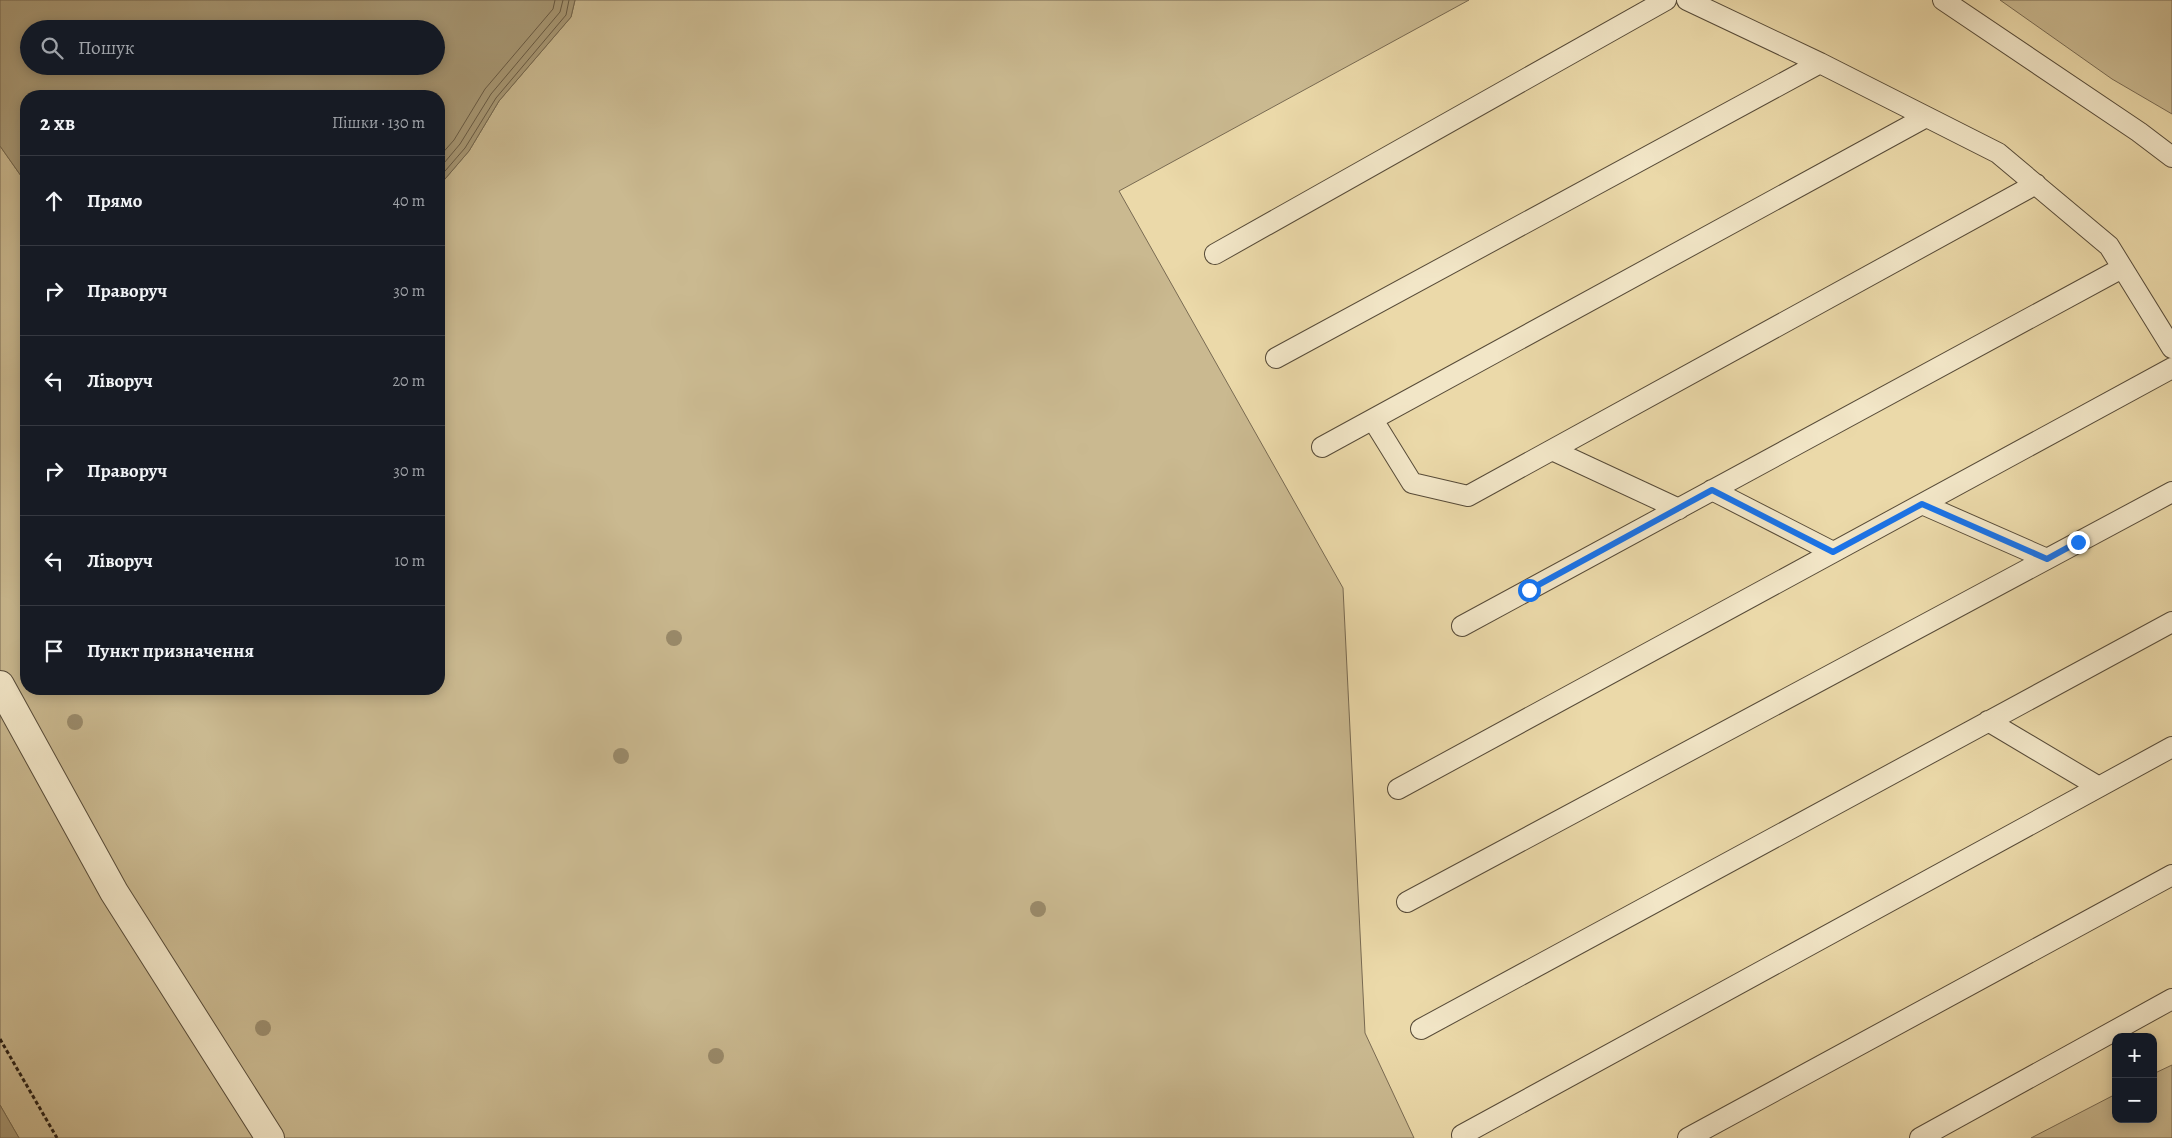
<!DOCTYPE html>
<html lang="uk">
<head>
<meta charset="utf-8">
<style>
	:root { --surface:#171b24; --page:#20242c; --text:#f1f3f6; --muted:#9ea1a6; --line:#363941 }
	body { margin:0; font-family:Alegreya,serif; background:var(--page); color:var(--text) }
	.controls { position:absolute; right:15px; bottom:15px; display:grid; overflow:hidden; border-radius:10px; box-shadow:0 2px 12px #0003 }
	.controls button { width:45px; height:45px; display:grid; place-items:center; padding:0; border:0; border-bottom:1px solid var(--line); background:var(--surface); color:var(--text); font:25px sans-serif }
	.stop { position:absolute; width:15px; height:15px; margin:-11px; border:4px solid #1a73e8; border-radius:50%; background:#fff }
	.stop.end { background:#1a73e8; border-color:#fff; box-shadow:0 1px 5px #0008 }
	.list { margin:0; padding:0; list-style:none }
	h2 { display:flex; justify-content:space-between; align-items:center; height:65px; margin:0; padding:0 20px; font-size:21px }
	h2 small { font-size:16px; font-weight:400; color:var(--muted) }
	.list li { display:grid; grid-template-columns:32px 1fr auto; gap:15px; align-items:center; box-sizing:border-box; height:90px; padding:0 20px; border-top:1px solid var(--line) }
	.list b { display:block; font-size:19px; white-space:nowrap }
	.list em { font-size:16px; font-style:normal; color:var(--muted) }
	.icon { flex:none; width:28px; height:28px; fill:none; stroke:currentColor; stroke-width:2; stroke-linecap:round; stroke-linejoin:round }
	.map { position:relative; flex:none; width:2172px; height:1138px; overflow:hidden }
	.search { position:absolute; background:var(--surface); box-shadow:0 2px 12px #0003; left:20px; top:20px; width:425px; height:55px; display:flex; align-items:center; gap:12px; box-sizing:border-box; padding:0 18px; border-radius:28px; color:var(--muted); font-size:19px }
	.panel { position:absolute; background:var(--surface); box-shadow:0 2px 12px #0003; left:20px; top:90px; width:425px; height:605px; border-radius:20px }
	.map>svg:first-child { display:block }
</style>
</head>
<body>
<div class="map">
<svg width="2172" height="1138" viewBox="0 0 2172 1138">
	<rect width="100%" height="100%" fill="#ebd9a9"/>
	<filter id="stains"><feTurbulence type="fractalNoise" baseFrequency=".004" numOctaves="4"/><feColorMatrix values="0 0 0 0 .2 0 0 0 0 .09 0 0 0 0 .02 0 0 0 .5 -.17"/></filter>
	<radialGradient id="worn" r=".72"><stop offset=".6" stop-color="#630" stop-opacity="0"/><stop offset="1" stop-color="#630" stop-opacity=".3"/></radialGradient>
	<!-- green -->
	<path fill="#cab990" stroke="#786a52" d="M575 0H1469L1119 191 1343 588 1365 1033 1414 1138H19L0 1105V146L26 183V689H439V186L469 151 499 101 571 17Z
		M2000 0H2172V114L2112 79Z
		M2172 1065V1138H2031L2116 1094V1119H2153V1074Z"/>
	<!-- water -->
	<path fill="#a89976" stroke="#74674e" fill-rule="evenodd" d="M0 0H575L571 17 499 101 469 151 439 186V96H26V183L0 146ZM29 29H436V66H29Z
		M0 1105 19 1138H0Z"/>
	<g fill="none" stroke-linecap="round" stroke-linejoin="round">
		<!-- shore -->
		<path stroke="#675a44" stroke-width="1" d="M439 157 454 140 485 89 553 9 555 0
			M439 169 460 144 491 94 560 12 563 0
			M439 178 465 148 496 98 566 15 569 0"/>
		<defs>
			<path id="lane" d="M1687 0 1820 63 1998 153 2109 246 2172 348
				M1943 0 2139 132 2172 157
				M1215 254 1666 0
				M1276 358 1820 63
				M1373 420 1412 483 1468 496 2036 184
				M1322 447 1926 117
				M1552 450 1679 509
				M1712 490 1833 552
				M1922 504 2047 559
				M1462 626 2122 268
				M1988 721 2099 787
				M1398 789 2172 368
				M1407 902 2172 492
				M1421 1029 2172 622
				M1462 1135 2172 747
				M1688 1138 2172 875
				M1920 1138 2172 999"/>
			<path id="street" d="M0 685 114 892 270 1138"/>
		</defs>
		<!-- lane casing -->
		<use href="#lane" stroke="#574b38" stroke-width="22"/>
		<!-- street casing -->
		<use href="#street" stroke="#574b38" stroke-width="30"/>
		<!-- path -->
		<path stroke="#261c13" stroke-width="3" stroke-dasharray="4 2.5" stroke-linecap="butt" d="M0 1039 57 1138"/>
		<!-- lane -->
		<use href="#lane" stroke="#f2e6c7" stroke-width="20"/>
		<!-- street -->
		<use href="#street" stroke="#f2e6c7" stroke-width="28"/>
	</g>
	<!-- trees -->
	<g fill="#9a8b6b">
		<circle cx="674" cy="638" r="8"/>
		<circle cx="75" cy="722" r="8"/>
		<circle cx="621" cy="756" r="8"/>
		<circle cx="1038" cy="909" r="8"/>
		<circle cx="263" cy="1028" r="8"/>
		<circle cx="716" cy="1056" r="8"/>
	</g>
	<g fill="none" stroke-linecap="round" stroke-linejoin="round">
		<!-- route -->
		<path stroke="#1a73e8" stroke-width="6" d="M1529 590 1712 490 1833 552 1922 504 2047 559 2078 542"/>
	</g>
	<rect width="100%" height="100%" filter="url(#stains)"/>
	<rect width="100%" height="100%" fill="url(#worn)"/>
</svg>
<div class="controls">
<button>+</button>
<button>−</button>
</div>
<div class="stop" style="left:1529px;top:590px"></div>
<div class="stop end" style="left:2078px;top:542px"></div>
<div class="search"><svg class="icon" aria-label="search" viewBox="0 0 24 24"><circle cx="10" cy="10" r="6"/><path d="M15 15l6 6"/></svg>Пошук</div>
<section class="panel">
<h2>2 хв<small>Пішки · 130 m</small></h2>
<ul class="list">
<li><svg class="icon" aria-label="ahead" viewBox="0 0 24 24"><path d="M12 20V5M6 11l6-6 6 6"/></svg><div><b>Прямо</b></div><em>40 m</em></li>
<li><svg class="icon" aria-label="right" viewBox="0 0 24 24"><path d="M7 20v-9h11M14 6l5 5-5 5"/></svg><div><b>Праворуч</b></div><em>30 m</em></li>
<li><svg class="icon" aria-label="left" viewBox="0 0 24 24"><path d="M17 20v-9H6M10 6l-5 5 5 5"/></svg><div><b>Ліворуч</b></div><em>20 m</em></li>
<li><svg class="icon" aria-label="right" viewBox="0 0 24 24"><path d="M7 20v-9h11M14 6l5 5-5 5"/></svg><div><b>Праворуч</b></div><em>30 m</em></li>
<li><svg class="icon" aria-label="left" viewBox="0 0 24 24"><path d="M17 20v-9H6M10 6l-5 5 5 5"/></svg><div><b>Ліворуч</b></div><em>10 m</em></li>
<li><svg class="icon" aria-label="arrive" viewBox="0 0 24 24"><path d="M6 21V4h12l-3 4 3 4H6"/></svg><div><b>Пункт призначення</b></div></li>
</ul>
</section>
</div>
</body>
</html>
